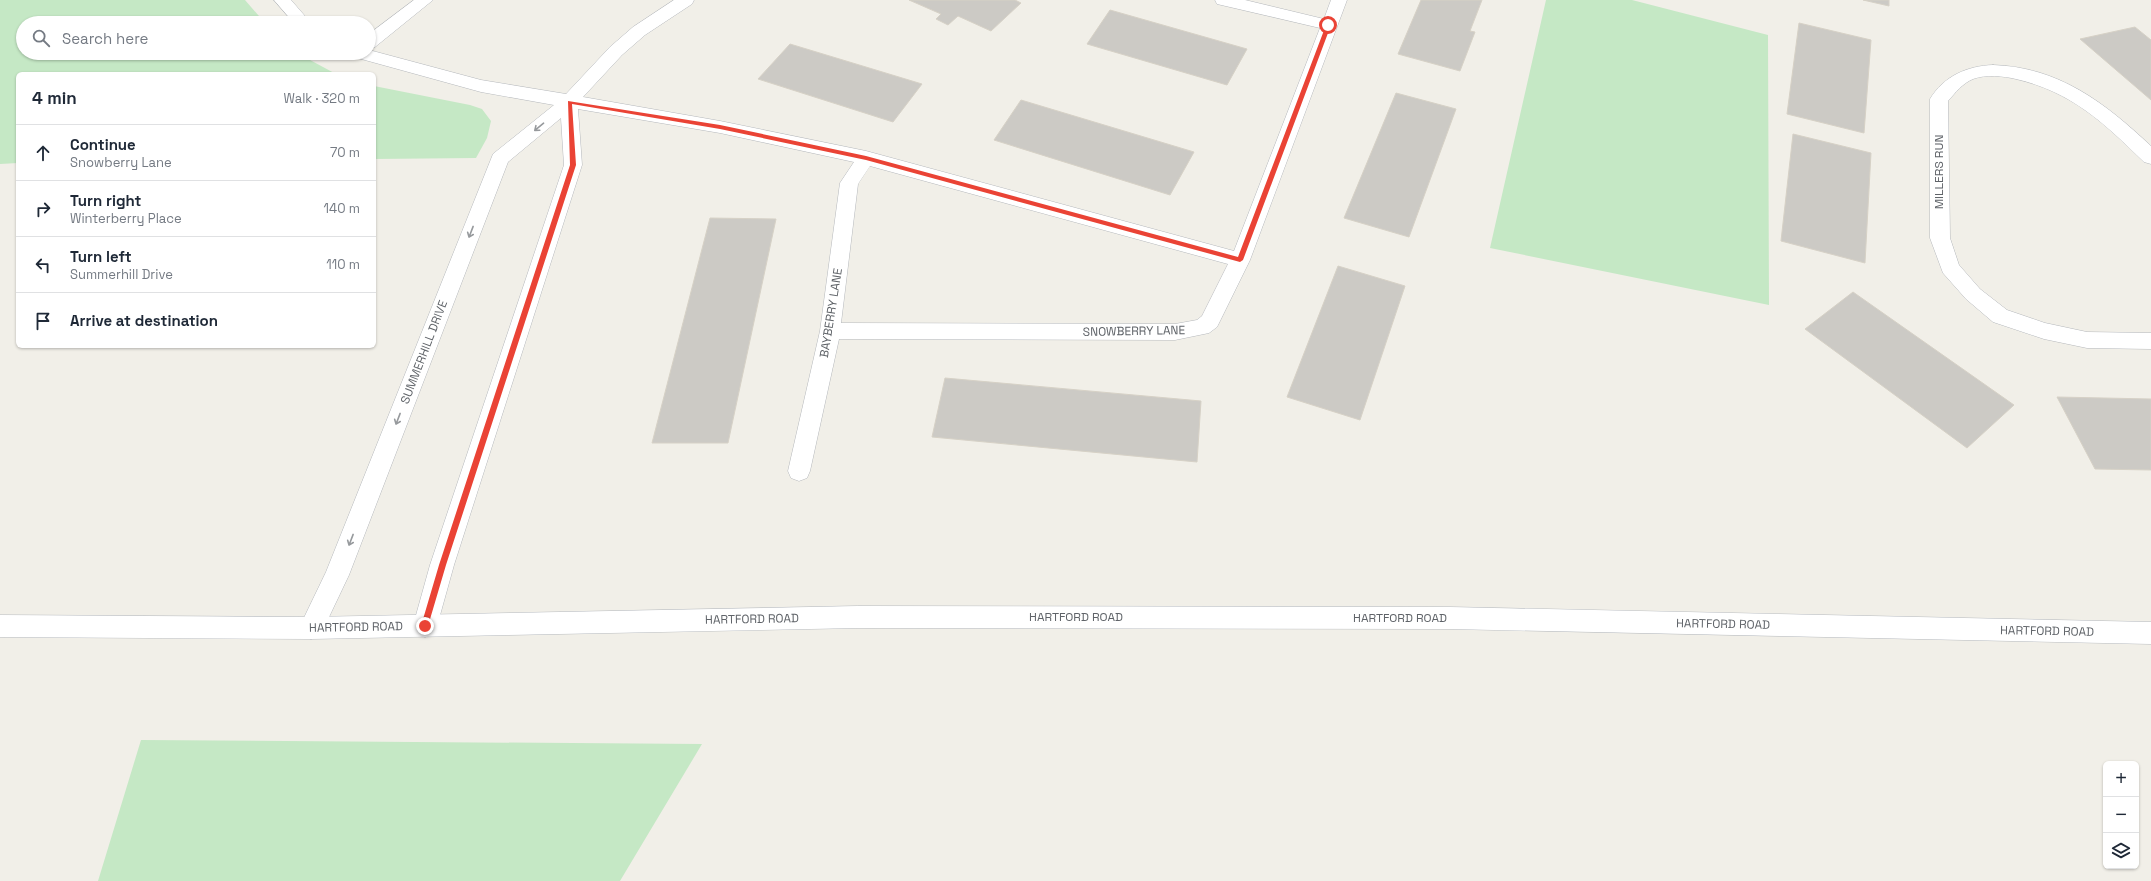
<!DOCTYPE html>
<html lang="en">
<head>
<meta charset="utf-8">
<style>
	:root { --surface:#fff; --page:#f6f6f7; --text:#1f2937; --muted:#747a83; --line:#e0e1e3 }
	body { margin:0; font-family:"Space Grotesk",sans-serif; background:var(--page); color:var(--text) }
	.controls { position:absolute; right:12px; bottom:12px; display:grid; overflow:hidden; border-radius:6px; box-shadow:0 1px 3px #0004 }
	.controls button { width:36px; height:36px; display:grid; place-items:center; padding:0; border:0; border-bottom:1px solid var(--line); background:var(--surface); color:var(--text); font:20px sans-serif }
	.stop { position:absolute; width:12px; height:12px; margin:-9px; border:3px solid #ea4335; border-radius:50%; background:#fff }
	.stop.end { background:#ea4335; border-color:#fff; box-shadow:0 1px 4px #0008 }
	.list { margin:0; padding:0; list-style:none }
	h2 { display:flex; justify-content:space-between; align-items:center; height:52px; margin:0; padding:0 16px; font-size:17px }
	h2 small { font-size:13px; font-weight:400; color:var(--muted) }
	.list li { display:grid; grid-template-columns:26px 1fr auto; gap:12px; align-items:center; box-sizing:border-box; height:56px; padding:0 16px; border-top:1px solid var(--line) }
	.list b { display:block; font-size:15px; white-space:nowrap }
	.list p { margin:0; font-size:13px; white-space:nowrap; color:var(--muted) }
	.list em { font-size:13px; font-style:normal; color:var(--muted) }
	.icon { flex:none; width:22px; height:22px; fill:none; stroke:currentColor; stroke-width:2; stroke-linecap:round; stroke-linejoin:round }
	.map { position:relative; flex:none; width:2151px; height:881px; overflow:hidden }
	.search { position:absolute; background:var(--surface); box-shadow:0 1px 3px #0004; left:16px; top:16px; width:360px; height:44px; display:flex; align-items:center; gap:10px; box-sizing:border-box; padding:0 14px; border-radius:22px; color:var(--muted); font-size:15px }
	.panel { position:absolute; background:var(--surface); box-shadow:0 1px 3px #0004; left:16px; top:72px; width:360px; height:276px; border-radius:6px }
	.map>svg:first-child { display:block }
</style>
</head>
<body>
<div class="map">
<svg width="2151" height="881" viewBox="0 0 2151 881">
	<rect width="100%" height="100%" fill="#f1efe8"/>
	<!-- green -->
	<path fill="#c5e8c5" d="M0 0H245L265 23H23V53H297L336 74H18V163L0 164Z
		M1546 0H1632L1768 35 1769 305 1490 248Z
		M374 86 470 105 482 109 491 121 487 138 476 158 374 159Z
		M141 740 702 744 620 881H98Z"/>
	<!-- building -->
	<path fill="#cccac5" stroke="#d6d1c6" d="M909 0H1015L1021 3 991 31 958 16 948 25 936 19 941 14Z
		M1421 0H1482L1470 31 1475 32 1460 71 1398 54Z
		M1863 0H1889V6Z
		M1110 10 1247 49 1227 85 1087 44Z
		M1799 23 1871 40 1864 133 1787 114Z
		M2135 27 2151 40V100L2080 39Z
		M790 44 922 84 893 122 758 79Z
		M1396 93 1456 109 1409 237 1344 218Z
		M1021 100 1194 152 1170 195 994 140Z
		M1793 134 1871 153 1865 263 1781 241Z
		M710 218 776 219 728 443H652Z
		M1338 266 1405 286 1360 420 1287 397Z
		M1853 292 2014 405 1967 448 1805 329Z
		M945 378 1201 401 1197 462 932 437Z
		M2057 397 2151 399V470L2095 469Z"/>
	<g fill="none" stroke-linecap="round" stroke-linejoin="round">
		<defs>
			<path id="street" d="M274 0H291L311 23H294Z
				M414 0H433L375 47 369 49V34Z
				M674 0H694L692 4 645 35 622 55 583 97 720 121 866 151 1234 251 1320 28 1217 4 1215 0H1245L1324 19 1331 0H1347L1250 260 1220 321 1217 327 1209 333 1175 340 839 339 810 471 807 478 799 481 791 478 788 471 820 331 840 183 854 162 720 133 578 109 582 165 454 565 437 626 434 634 425 637 416 634 413 626 430 565 564 165 561 118 508 162 349 575 320 636 311 639 302 636 299 628 326 572 491 159 493 154 554 105 481 92 354 57 351 53H369V50L481 80 566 94 610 47 633 27ZM870 166 1228 264 1202 316 1197 320 1175 324 841 323 858 184Z
				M1993 65C2059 67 2105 103 2151 146V164L2144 162C2104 123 2072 92 2016 79 2003 76 1986 74 1973 79 1963 83 1955 93 1948 101L1950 238 1959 265 1980 289 2007 310 2045 323 2087 332 2151 333V349L2087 348 2044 339 1993 322 1966 299 1943 273 1930 238V99C1944 76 1967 66 1993 65Z"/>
			<path id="secondary" d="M858 606 1450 607 2151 622V644L1450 629 858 628 311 639 0 637V615L311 617Z"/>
		</defs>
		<!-- street casing -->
		<use href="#street" stroke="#b5b8bc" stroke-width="1"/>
		<!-- secondary casing -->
		<use href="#secondary" stroke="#b6babf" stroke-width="1"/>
		<!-- street -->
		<use href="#street" fill="#fff" fill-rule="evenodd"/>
		<!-- secondary -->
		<use href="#secondary" fill="#fff" fill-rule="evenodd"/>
	</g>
	<!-- one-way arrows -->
	<defs><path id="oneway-shaft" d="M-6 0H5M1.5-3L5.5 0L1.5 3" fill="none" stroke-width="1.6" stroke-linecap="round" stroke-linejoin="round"/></defs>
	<g stroke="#979a9d">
		<use href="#oneway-shaft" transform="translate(539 127) rotate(140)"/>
		<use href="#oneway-shaft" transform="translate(471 232) rotate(111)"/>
		<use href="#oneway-shaft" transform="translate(398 419) rotate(111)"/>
		<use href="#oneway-shaft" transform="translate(351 540) rotate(111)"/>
	</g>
	<!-- route -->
	<path fill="#ea4335" d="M1328 23 1331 25 1243 260 1240 262 866 160 720 129 572 104 576 165 446 565 428 626 425 629 422 628 421 626 439 565 570 165 568 101 720 125 866 156 1238 257 1326 25Z"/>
	<g text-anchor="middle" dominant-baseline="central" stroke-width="3.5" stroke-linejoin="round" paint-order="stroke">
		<!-- street labels -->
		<g font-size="12" fill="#5f6368" stroke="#fff">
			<text transform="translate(1939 172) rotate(-90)">MILLERS RUN</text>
			<text transform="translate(831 313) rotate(-81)">BAYBERRY LANE</text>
			<text transform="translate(1134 331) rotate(-1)">SNOWBERRY LANE</text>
			<text transform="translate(424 352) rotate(-69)">SUMMERHILL DRIVE</text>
			<text x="1076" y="617">HARTFORD ROAD</text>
			<text x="1400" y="618">HARTFORD ROAD</text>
			<text transform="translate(752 619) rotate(-1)">HARTFORD ROAD</text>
			<text transform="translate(1723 624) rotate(1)">HARTFORD ROAD</text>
			<text transform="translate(356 627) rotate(-1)">HARTFORD ROAD</text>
			<text transform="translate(2047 631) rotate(1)">HARTFORD ROAD</text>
		</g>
	</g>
</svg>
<div class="controls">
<button>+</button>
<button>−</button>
<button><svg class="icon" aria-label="layers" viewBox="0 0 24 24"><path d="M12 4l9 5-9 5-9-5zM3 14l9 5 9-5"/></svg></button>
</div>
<div class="stop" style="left:1328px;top:25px"></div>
<div class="stop end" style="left:425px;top:626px"></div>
<div class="search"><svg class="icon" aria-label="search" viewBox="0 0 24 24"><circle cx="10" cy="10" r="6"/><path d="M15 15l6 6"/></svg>Search here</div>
<section class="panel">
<h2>4 min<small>Walk · 320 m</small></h2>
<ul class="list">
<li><svg class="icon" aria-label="ahead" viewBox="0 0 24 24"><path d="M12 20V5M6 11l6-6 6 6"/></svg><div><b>Continue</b><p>Snowberry Lane</p></div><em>70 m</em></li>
<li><svg class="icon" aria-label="right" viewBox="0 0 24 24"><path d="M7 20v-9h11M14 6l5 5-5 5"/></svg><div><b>Turn right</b><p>Winterberry Place</p></div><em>140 m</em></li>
<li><svg class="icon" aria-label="left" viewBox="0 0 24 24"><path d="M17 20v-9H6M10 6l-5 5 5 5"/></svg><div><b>Turn left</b><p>Summerhill Drive</p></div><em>110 m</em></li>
<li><svg class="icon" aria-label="arrive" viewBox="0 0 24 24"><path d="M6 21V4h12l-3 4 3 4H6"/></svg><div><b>Arrive at destination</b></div></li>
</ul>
</section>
</div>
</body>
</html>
